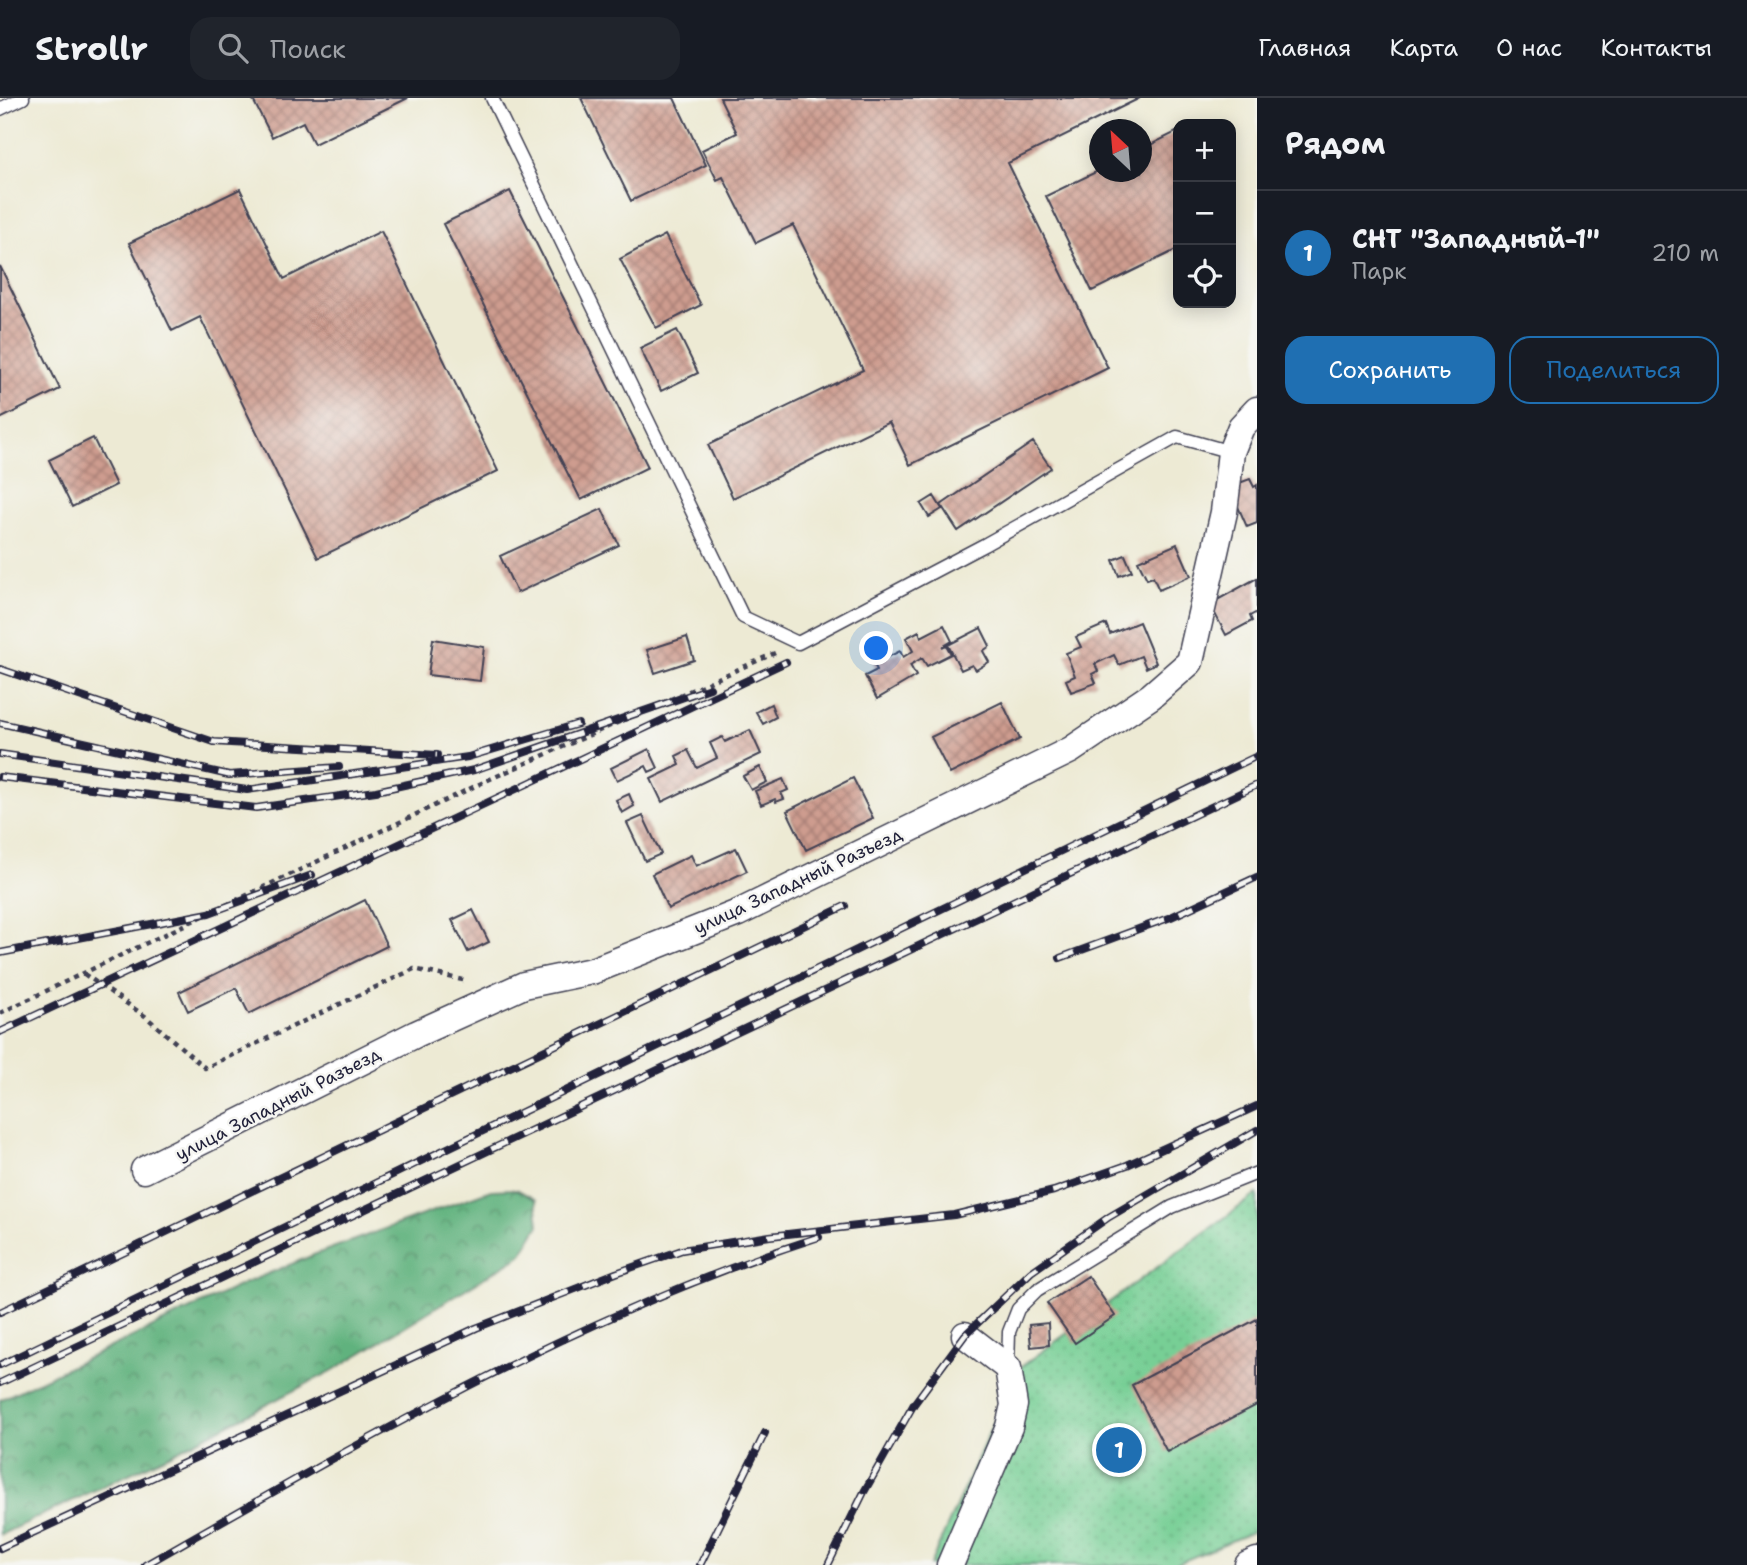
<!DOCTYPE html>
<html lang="ru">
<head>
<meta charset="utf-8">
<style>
	:root { --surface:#171b24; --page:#20242c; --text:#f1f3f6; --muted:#9ea1a6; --line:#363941; --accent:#1f6fb2 }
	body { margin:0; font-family:"Shantell Sans",sans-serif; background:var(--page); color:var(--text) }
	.controls { position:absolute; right:21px; top:21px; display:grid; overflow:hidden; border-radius:14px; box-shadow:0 4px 18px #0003 }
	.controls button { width:63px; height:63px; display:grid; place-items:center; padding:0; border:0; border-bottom:2px solid var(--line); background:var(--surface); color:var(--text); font:35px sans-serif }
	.compass { position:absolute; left:1089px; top:21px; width:63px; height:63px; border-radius:50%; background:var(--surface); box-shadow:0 4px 18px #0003; rotate:334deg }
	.you { position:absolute; left:877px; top:551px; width:24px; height:24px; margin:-18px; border:5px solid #fff; border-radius:50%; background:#1a73e8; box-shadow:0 0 0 10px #1a73e833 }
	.badge { display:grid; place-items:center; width:46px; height:46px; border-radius:50%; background:var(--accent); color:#fff; font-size:23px; font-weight:700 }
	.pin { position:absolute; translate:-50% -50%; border:4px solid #fff; box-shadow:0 2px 7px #0006 }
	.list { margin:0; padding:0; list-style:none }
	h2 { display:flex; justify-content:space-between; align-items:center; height:91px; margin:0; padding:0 28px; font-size:30px }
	h2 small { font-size:23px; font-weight:400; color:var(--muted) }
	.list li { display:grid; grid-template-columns:46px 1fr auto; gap:21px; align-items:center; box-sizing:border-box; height:126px; padding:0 28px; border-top:2px solid var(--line) }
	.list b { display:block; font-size:26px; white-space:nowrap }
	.list p { margin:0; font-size:23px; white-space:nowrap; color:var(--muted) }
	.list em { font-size:23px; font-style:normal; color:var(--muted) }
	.actions { display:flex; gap:14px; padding:21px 28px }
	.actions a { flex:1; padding:16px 0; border:2px solid var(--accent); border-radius:21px; text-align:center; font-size:24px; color:var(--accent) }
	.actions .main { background:var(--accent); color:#fff }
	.icon { flex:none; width:38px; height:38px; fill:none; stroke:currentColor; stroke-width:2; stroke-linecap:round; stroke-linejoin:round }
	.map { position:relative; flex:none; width:1257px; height:1467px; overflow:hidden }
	header { display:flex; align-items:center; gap:42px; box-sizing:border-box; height:98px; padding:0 35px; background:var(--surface); border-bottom:2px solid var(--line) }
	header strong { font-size:33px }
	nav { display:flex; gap:38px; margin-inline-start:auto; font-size:24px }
	.search { width:490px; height:63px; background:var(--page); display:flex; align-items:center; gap:18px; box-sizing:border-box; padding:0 24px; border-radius:21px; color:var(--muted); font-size:26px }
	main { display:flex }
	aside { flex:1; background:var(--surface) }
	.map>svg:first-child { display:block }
</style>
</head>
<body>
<header>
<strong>Strollr</strong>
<div class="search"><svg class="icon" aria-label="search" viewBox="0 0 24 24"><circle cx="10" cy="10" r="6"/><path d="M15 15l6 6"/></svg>Поиск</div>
<nav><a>Главная</a><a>Карта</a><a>О нас</a><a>Контакты</a></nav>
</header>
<main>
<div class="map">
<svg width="1257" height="1467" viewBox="0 0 1257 1467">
	<defs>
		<pattern id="forest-crowns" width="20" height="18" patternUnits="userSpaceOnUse" patternTransform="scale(1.75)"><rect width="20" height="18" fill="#61b27e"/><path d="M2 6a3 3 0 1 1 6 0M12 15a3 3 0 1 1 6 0" fill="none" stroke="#509068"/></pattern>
		<pattern id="garden-dots" width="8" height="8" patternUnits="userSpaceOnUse" patternTransform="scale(1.75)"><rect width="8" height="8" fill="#77cf95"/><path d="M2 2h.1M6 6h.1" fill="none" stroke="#67b181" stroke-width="1.8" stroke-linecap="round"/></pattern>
		<pattern id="building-cross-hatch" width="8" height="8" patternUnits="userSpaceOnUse" patternTransform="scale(1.75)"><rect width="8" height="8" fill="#ce9c8f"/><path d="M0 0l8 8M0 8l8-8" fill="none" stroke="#a77f76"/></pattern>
	</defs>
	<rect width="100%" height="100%" fill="#f6f6f2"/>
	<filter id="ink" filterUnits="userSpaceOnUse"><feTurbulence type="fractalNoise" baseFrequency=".0143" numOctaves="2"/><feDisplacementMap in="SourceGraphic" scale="14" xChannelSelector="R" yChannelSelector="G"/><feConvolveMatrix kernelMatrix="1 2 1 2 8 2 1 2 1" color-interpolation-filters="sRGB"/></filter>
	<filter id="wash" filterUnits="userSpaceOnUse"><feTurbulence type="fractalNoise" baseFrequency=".00686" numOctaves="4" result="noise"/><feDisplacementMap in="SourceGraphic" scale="28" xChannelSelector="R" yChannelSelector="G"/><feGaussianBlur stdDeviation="1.57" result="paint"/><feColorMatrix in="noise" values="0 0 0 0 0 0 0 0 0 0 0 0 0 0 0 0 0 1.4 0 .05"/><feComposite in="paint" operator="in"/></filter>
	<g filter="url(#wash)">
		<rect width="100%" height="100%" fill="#edead4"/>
		<!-- forest -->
		<path fill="url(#forest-crowns)" stroke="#426a5c" stroke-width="2" d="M516 1091 536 1102 539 1127 521 1157 332 1273 167 1358 0 1437V1302L243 1186 316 1156 491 1092Z"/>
		<!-- garden -->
		<path fill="url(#garden-dots)" stroke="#4c7868" stroke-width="2" d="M1257 1096V1432L1174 1467H930L1017 1272Z"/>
		<g id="blocks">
			<!-- building -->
			<path fill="url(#building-cross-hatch)" d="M252 0H408L314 46 303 24 272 39Z
				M581 0H674L706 67 631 103Z
				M720 0H1140L1008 65 1108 270 910 367 889 324 733 400 708 347 863 272 793 127 756 145 723 79 717 82 702 52 737 35Z
				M1178 33V151L1092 193 1046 98 1100 72 1142 74V51Z
				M240 91 284 181 381 133 498 373 318 460 200 219 172 233 129 145Z
				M510 93 648 369 581 402 443 126Z
				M665 137 701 207 656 230 620 161Z
				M0 168 60 291 0 321Z
				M677 232 698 275 661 293 640 250Z
				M93 340 116 387 72 409 49 362Z
				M1033 344 1051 370 958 433 941 407Z
				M1250 381 1254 389 1257 387V425L1247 429 1233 397 1234 387Z
				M934 398 942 411 929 419 921 406Z
				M602 411 619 447 517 495 500 458Z
				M1177 446 1191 478 1159 492 1153 479 1147 481 1138 463Z
				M1125 457 1132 473 1119 478 1113 462Z
				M1257 480V514L1250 518 1252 523 1226 537 1210 506Z
				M1139 524 1156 565 1146 570 1141 558 1119 567 1114 557 1095 566 1098 573 1092 576 1096 585 1071 594 1066 582 1075 578 1066 555 1081 549 1076 539 1106 526 1110 536Z
				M944 527 952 543 942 549 946 547 951 556 927 568 922 560 910 567 916 578 877 601 865 578 877 572 865 549 879 542 888 559 900 553 903 559 913 553 906 540 919 533 921 539Z
				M981 530 990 548 983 553 989 564 976 572 972 567 961 572 948 547Z
				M687 539 694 562 655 575 647 552Z
				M433 541 484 549 480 583 428 577Z
				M1002 604 1020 641 950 676 931 639Z
				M771 606 776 619 763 626 756 614Z
				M750 632 761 656 662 704 651 681 680 667 676 658 688 652 697 670 717 660 710 645 722 639 725 644Z
				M649 651 658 670 649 674 646 668 617 682 611 670Z
				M760 669 767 684 751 692 743 678Z
				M853 680 873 720 806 752 787 713Z
				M783 681 788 692 781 695 784 701 776 704 775 701 761 707 755 693Z
				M629 696 634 708 622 715 616 702Z
				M643 718 661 756 645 763 627 725Z
				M736 750 747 773 668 811 652 776 691 757 696 768Z
				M365 802 387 848 249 916 236 890 188 913 179 894Z
				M473 812 489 844 468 854 452 822Z
				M1088 1178 1115 1218 1075 1245 1047 1205Z
				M1257 1221V1307L1167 1354 1132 1287Z
				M1048 1225 1049 1247 1031 1249 1029 1227Z"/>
		</g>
	</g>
	<g filter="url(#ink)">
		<use href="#blocks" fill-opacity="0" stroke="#404052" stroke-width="2"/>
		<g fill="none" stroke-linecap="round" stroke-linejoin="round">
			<defs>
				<path id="lane" d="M492 0 743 519 798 545 984 447 1177 339 1231 354
					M0 11 23 0
					M1008 1268 1009 1234 1018 1211 1037 1192 1172 1109 1257 1075"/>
				<path id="street" d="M144 1072 416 936 524 887 592 873 738 815 1071 652 1151 598 1190 564 1224 414 1231 354 1241 329 1257 312
					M950 1467 1009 1329 1014 1307 1008 1270 965 1237
					M1248 1467 1257 1463"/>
			</defs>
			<!-- lane casing -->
			<use href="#lane" stroke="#404052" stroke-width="15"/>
			<!-- street casing -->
			<use href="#street" stroke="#404052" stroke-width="29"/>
			<!-- path -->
			<path stroke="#404052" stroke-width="4.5" stroke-dasharray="5 5" stroke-linecap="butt" d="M84 876 145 918 205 970 414 871 467 883
				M0 915 488 682 775 555"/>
			<!-- lane -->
			<use href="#lane" stroke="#fff" stroke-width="12"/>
			<!-- street -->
			<use href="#street" stroke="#fff" stroke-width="26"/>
			<defs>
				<path id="rail" d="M0 571 214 644 437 657
					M0 625 229 677 339 669
					M0 656 247 692 468 659 578 626
					M0 679 256 710 376 693 474 672 710 590
					M0 855 209 815 312 777
					M1060 860 1171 819 1257 779
					M0 934 786 564
					M0 1214 845 808
					M0 1267 1257 658
					M0 1285 1257 687
					M0 1450 476 1230 616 1175 682 1152 770 1138 954 1117 1054 1093 1127 1067 1257 1008
					M145 1467C362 1343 580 1216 819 1139
					M700 1467 765 1335
					M828 1467 864 1394 914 1306 965 1237 1031 1174 1109 1119 1257 1032"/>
			</defs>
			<!-- rail casing -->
			<use href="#rail" stroke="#22223b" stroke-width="8"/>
			<!-- rail -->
			<use href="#rail" stroke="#f6f6f2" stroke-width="5" stroke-dasharray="16" stroke-linecap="butt"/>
		</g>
	</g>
	<g text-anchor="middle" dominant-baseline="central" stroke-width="5" stroke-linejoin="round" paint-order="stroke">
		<!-- street labels -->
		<g font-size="18" fill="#22223b" stroke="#f6f6f2">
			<text transform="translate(798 783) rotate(-25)">улица Западный Разъезд</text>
			<text transform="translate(278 1006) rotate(-27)">улица Западный Разъезд</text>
		</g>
	</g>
</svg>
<div class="controls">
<button>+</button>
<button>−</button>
<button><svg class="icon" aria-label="locate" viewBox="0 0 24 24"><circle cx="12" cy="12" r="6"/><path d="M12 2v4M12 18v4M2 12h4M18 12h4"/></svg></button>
</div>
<svg class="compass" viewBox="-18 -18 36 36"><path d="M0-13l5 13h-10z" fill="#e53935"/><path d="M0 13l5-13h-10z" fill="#9ea1a6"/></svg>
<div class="you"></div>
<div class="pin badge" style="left:1119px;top:1352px">1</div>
</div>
<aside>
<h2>Рядом<small></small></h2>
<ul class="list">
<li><span class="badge">1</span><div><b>СНТ &quot;Западный-1&quot;</b><p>Парк</p></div><em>210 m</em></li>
</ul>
<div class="actions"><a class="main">Сохранить</a><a>Поделиться</a></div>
</aside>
</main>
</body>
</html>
